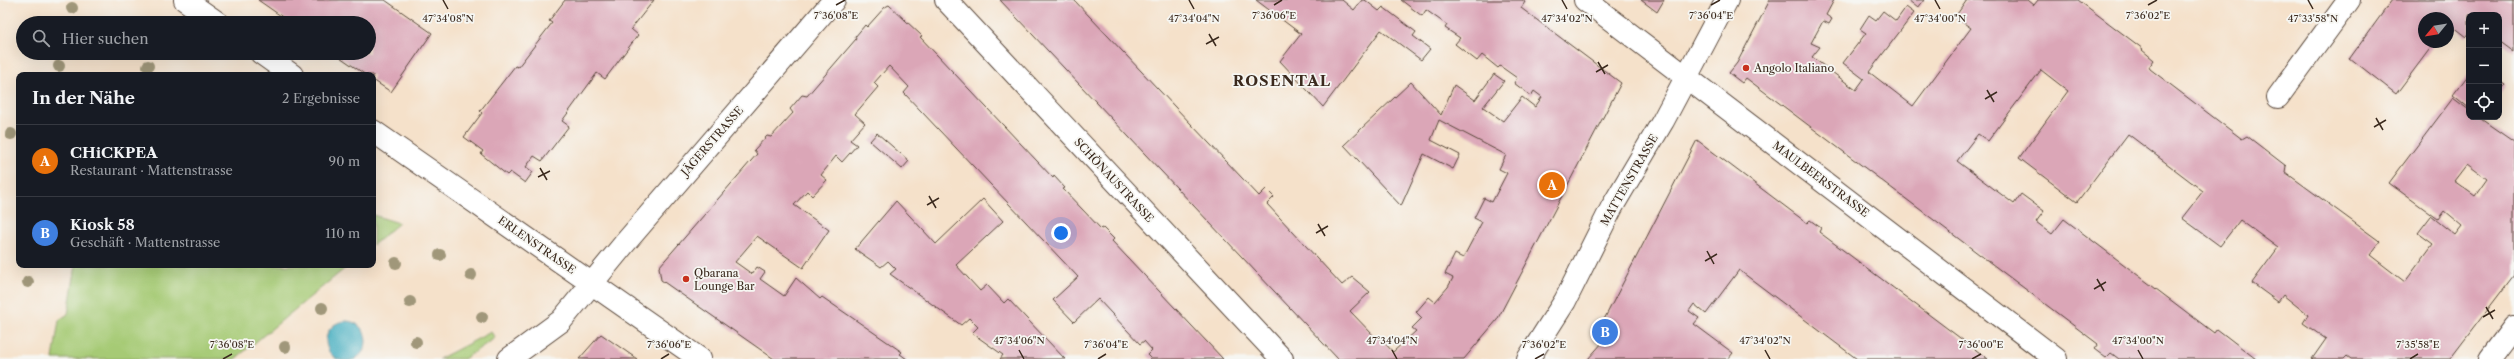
<!DOCTYPE html>
<html lang="de">
<head>
<meta charset="utf-8">
<style>
	:root { --surface:#171b24; --page:#242831; --text:#f1f3f6; --muted:#9ea1a6; --line:#363941; --accent:#0f766e }
	body { margin:0; font-family:"Libre Caslon Text",serif; background:var(--page); color:var(--text) }
	.controls { position:absolute; right:12px; top:12px; display:grid; overflow:hidden; border-radius:8px; box-shadow:0 4px 16px #0002 }
	.controls button { width:36px; height:36px; display:grid; place-items:center; padding:0; border:0; border-bottom:1px solid var(--line); background:var(--surface); color:var(--text); font:20px sans-serif }
	.compass { position:absolute; left:2418px; top:12px; width:36px; height:36px; border-radius:50%; background:var(--surface); box-shadow:0 4px 16px #0002; rotate:240deg }
	.you { position:absolute; left:1061px; top:233px; width:14px; height:14px; margin:-10px; border:3px solid #fff; border-radius:50%; background:#1a73e8; box-shadow:0 0 0 6px #1a73e833 }
	.badge { display:grid; place-items:center; width:26px; height:26px; border-radius:50%; background:var(--accent); color:#fff; font-size:13px; font-weight:700 }
	.pin { position:absolute; translate:-50% -50%; border:2px solid #fff; box-shadow:0 1px 4px #0006 }
	.list { margin:0; padding:0; list-style:none }
	h2 { display:flex; justify-content:space-between; align-items:center; height:52px; margin:0; padding:0 16px; font-size:17px }
	h2 small { font-size:13px; font-weight:400; color:var(--muted) }
	.list li { display:grid; grid-template-columns:26px 1fr auto; gap:12px; align-items:center; box-sizing:border-box; height:72px; padding:0 16px; border-top:1px solid var(--line) }
	.list b { display:block; font-size:15px; white-space:nowrap }
	.list p { margin:0; font-size:13px; white-space:nowrap; color:var(--muted) }
	.list em { font-size:13px; font-style:normal; color:var(--muted) }
	.icon { flex:none; width:22px; height:22px; fill:none; stroke:currentColor; stroke-width:2; stroke-linecap:round; stroke-linejoin:round }
	.map { position:relative; flex:none; width:2514px; height:359px; overflow:hidden }
	.search { position:absolute; background:var(--surface); box-shadow:0 4px 16px #0002; left:16px; top:16px; width:360px; height:44px; display:flex; align-items:center; gap:10px; box-sizing:border-box; padding:0 14px; border-radius:22px; color:var(--muted); font-size:15px }
	.panel { position:absolute; background:var(--surface); box-shadow:0 4px 16px #0002; left:16px; top:72px; width:360px; height:196px; border-radius:8px }
	.map>svg:first-child { display:block }
</style>
</head>
<body>
<div class="map">
<svg width="2514" height="359" viewBox="0 0 2514 359">
	<rect width="100%" height="100%" fill="#f6f6f2"/>
	<filter id="ink" filterUnits="userSpaceOnUse"><feTurbulence type="fractalNoise" baseFrequency=".025" numOctaves="2"/><feDisplacementMap in="SourceGraphic" scale="8" xChannelSelector="R" yChannelSelector="G"/><feConvolveMatrix kernelMatrix="1 2 1 2 8 2 1 2 1" color-interpolation-filters="sRGB"/></filter>
	<filter id="wash" filterUnits="userSpaceOnUse"><feTurbulence type="fractalNoise" baseFrequency=".012" numOctaves="4" result="noise"/><feDisplacementMap in="SourceGraphic" scale="16" xChannelSelector="R" yChannelSelector="G"/><feGaussianBlur stdDeviation="0.9" result="paint"/><feColorMatrix in="noise" values="0 0 0 0 0 0 0 0 0 0 0 0 0 0 0 0 0 1.4 0 .05"/><feComposite in="paint" operator="in"/></filter>
	<g filter="url(#wash)">
		<rect width="100%" height="100%" fill="#f5e1ca"/>
		<!-- green -->
		<path fill="#a6ca74" stroke="#707a49" d="M373 215 399 223 373 245Z
			M76 265H349L235 359H53L59 320 68 314Z
			M491 332 495 338 464 359H439Z"/>
		<!-- water -->
		<path fill="#40acbf" stroke="#3e6b6e" d="M326 341a20 20 0 1 1 40 0a20 20 0 1 1-40 0Z"/>
		<g id="blocks">
			<!-- building -->
			<path fill="#dba6b7" fill-rule="evenodd" d="M258 0H385L432 33 391 92 373 80V75H366L334 53H369V23H291Z
				M565 0H654L631 29 638 35 605 79 597 73 562 121 569 126 542 161 534 156 526 167 533 172 525 183 510 172 507 175 481 154 483 151 464 137 482 113 480 111 515 66 518 67 552 23 549 21Z
				M1000 0H1074L1259 196 1266 189 1274 197 1267 204 1342 285 1352 277 1370 292 1350 311 1374 336 1381 339 1393 352 1416 331 1412 328 1422 318 1416 312 1429 297 1435 302 1448 287 1453 278 1445 274 1455 254 1463 258 1482 222 1474 218 1484 198 1492 202 1507 173 1499 169 1506 155 1439 120 1431 140 1460 155 1453 169 1424 154 1401 206 1344 145 1411 82 1441 115 1454 85 1475 100 1494 74 1504 81 1483 107 1503 121 1522 97 1535 107 1542 97 1534 91 1531 96 1514 83 1517 78 1500 66 1498 68 1482 55 1477 61 1455 44 1460 38 1445 28 1447 25 1426 10 1422 16 1401 0H1522L1525 2 1521 8 1621 83 1497 320 1464 359H1338Z
				M1256 0H1342L1354 10 1362 0H1365L1379 11 1383 7 1416 32 1413 36 1430 49 1421 60 1381 30 1323 107 1280 61 1301 34Z
				M1641 0H1664L1657 12Z
				M1770 0H1834L1826 15 1832 19 1829 24 1823 21 1811 43 1820 47 1812 57 1856 90 1864 79 1843 63 1866 33 1860 29 1869 15 1876 20 1883 11 1896 21 1906 7 1914 13 1869 72 1913 106 1971 28 1955 17 1967 0H2028L2034 5 2038 0H2078L2143 49 2142 50 2154 60 2149 67 2150 69 2242 139 2247 136 2286 166 2285 172 2378 240 2380 242 2370 255 2405 282 2433 244 2418 233 2431 216 2455 235 2462 226 2444 211 2438 219 2389 183 2453 98 2469 110V117H2478L2514 142V275L2450 359H2351L2347 356 2344 359H2312L2326 339 2303 323 2308 315 2283 295 2278 302 2252 283 2278 248 2240 220 2220 246 2182 218 2203 191 2128 134 2077 202 2019 158 2068 91 2041 70 1988 141 1978 134 1957 161 2014 204 2021 194 2044 211 2036 222 2052 234 2064 219 2214 333 2217 329 2256 359H2119L2111 353 2106 358 2094 349 2098 344 1746 78 1742 83 1729 73 1737 63ZM2467 164 2487 179 2475 196 2454 181Z
				M1908 0H1924L1918 8Z
				M2392 0H2514V52L2499 41V15H2469V33L2466 37 2448 23V18H2424V42H2435L2396 94 2350 58Z
				M889 5 922 36 920 37 1053 178 1054 176 1065 188 1063 189 1101 229 1103 228 1114 239 1112 241 1223 359H1151L1147 355 1152 350 1144 341 1140 344 1098 299 1074 322 1053 300 1078 277 904 93 909 87 889 66 874 83 878 87 855 114 865 123 850 140 857 145 842 162 836 156 821 175 827 180 812 196 807 191 794 205 829 230 803 268 757 236 735 262 752 274 757 267 765 272 760 279 784 296 796 278 820 299 822 297 902 352 900 354 907 359H774L661 280 659 267 757 154 754 150 767 136 771 137 793 113 790 109 802 95 807 96 856 39 855 37 865 25 867 27 885 7Z
				M2469 74V108L2453 95Z
				M2499 81 2505 85 2499 93Z
				M877 133 909 161 902 169 870 141Z
				M1697 140 1807 223 1810 220 1821 228 1819 232 1988 359H1857L1739 270 1706 314 1694 304 1689 311 1699 318 1694 324 1733 353 1728 359H1588L1603 342 1596 335Z
				M983 199 1003 221 956 265 980 291 987 285 1004 303 1008 299 1065 359H1000L1003 355 972 333 978 327 969 318 961 325 890 274 896 269 888 261 881 267 855 249 896 201 936 244Z
				M601 334 637 359H579Z"/>
		</g>
	</g>
	<g filter="url(#ink)">
		<use href="#blocks" fill-opacity="0" stroke="#574538" stroke-width="1"/>
		<g fill="none" stroke-linecap="round" stroke-linejoin="round">
			<defs>
				<path id="minor" d="M185 0 218 23
					M946 0 1282 359
					M1585 0 2056 359
					M261 53 292 75
					M2278 97 2349 0
					M373 131 700 359
					M509 359 561 321 625 243 834 0
					M1528 359 1565 301 1612 207 1663 121 1727 0
					M2490 359 2514 327"/>
			</defs>
			<!-- minor casing -->
			<use href="#minor" stroke="#574538" stroke-width="24"/>
			<!-- minor -->
			<use href="#minor" stroke="#fff" stroke-width="22"/>
		</g>
		<!-- trees -->
		<g fill="#a0977a">
			<circle cx="72" cy="8" r="6"/>
			<circle cx="59" cy="66" r="6"/>
			<circle cx="148" cy="66" r="6"/>
			<circle cx="11" cy="134" r="6"/>
			<circle cx="440" cy="255" r="6"/>
			<circle cx="396" cy="263" r="6"/>
			<circle cx="471" cy="275" r="6"/>
			<circle cx="28" cy="282" r="6"/>
			<circle cx="410" cy="302" r="6"/>
			<circle cx="322" cy="308" r="6"/>
			<circle cx="482" cy="317" r="6"/>
			<circle cx="416" cy="342" r="6"/>
			<circle cx="285" cy="347" r="6"/>
		</g>
	</g>
	<!-- ticks -->
	<path fill="none" stroke="#3b2a1e" stroke-width="1.5" d="M443 0 448 9M1189 0 1194 9M1562 0 1567 9M1935 0 1940 9M2308 0 2313 9M836 5 845 0M1274 5 1282 0M1711 5 1720 0M2148 5 2157 0M1209 34 1216 46M1206 44 1219 37M1598 62 1605 74M1596 72 1608 65M1987 90 1994 102M1985 99 1997 92M2376 118 2383 130M2374 127 2386 120M540 168 547 180M538 177 550 171M929 196 936 208M927 205 939 198M1318 224 1325 236M1316 233 1328 226M1707 251 1714 264M1705 261 1717 254M2097 279 2104 291M2094 289 2106 282M2486 307 2493 319M2483 317 2495 310M1019 350 1024 359M1392 350 1397 359M1765 350 1770 359M2138 350 2143 359M223 359 232 354M661 359 669 354M1098 359 1106 354M1535 359 1544 354M1972 359 1981 354M2410 359 2418 354"/>
	<!-- markers -->
	<g fill="#c8321e" stroke="#f6f6f2" stroke-width="1.5">
		<circle cx="1746" cy="68" r="4"/>
		<circle cx="686" cy="279" r="4"/>
	</g>
	<g text-anchor="middle" dominant-baseline="central" stroke-width="3.5" stroke-linejoin="round" paint-order="stroke">
		<!-- poi labels -->
		<g font-size="11" fill="#3b2a1e" stroke="#f6f6f2" text-anchor="start">
			<text x="1754" y="68">Angolo Italiano</text>
			<text x="694" y="273">Qbarana<tspan x="694" dy="13">Lounge Bar</tspan></text>
		</g>
		<!-- street labels -->
		<g font-size="11" fill="#3b2a1e" stroke="#f6f6f2">
			<text transform="translate(712 141) rotate(-49)">JÄGERSTRASSE</text>
			<text transform="translate(1821 179) rotate(37)">MAULBEERSTRASSE</text>
			<text transform="translate(1114 180) rotate(47)">SCHÖNAUSTRASSE</text>
			<text transform="translate(1629 180) rotate(-60)">MATTENSTRASSE</text>
			<text transform="translate(537 245) rotate(35)">ERLENSTRASSE</text>
		</g>
		<!-- district labels -->
		<g font-size="15" font-weight="bold" letter-spacing="1" fill="#3b2a1e" stroke="#f6f6f2">
			<text x="1282" y="80">ROSENTAL</text>
		</g>
	</g>
	<g font-size="10" text-anchor="middle" fill="#3b2a1e" stroke="#f6f6f2" stroke-width="3.5" stroke-linejoin="round" paint-order="stroke">
		<text x="836" y="19">7°36'08"E</text>
		<text x="1274" y="19">7°36'06"E</text>
		<text x="1711" y="19">7°36'04"E</text>
		<text x="2148" y="19">7°36'02"E</text>
		<text x="448" y="22">47°34'08"N</text>
		<text x="1194" y="22">47°34'04"N</text>
		<text x="1567" y="22">47°34'02"N</text>
		<text x="1940" y="22">47°34'00"N</text>
		<text x="2313" y="22">47°33'58"N</text>
		<text x="1019" y="344">47°34'06"N</text>
		<text x="1392" y="344">47°34'04"N</text>
		<text x="1765" y="344">47°34'02"N</text>
		<text x="2138" y="344">47°34'00"N</text>
		<text x="232" y="348">7°36'08"E</text>
		<text x="669" y="348">7°36'06"E</text>
		<text x="1106" y="348">7°36'04"E</text>
		<text x="1544" y="348">7°36'02"E</text>
		<text x="1981" y="348">7°36'00"E</text>
		<text x="2418" y="348">7°35'58"E</text>
	</g>
</svg>
<div class="controls">
<button>+</button>
<button>−</button>
<button><svg class="icon" aria-label="locate" viewBox="0 0 24 24"><circle cx="12" cy="12" r="6"/><path d="M12 2v4M12 18v4M2 12h4M18 12h4"/></svg></button>
</div>
<svg class="compass" viewBox="-18 -18 36 36"><path d="M0-13l5 13h-10z" fill="#e53935"/><path d="M0 13l5-13h-10z" fill="#9ea1a6"/></svg>
<div class="you"></div>
<div class="pin badge" style="left:1552px;top:185px;background:#e8710a">A</div>
<div class="pin badge" style="left:1605px;top:332px;background:#3f7fe0">B</div>
<div class="search"><svg class="icon" aria-label="search" viewBox="0 0 24 24"><circle cx="10" cy="10" r="6"/><path d="M15 15l6 6"/></svg>Hier suchen</div>
<section class="panel">
<h2>In der Nähe<small>2 Ergebnisse</small></h2>
<ul class="list">
<li><span class="badge" style="background:#e8710a">A</span><div><b>CHiCKPEA</b><p>Restaurant · Mattenstrasse</p></div><em>90 m</em></li>
<li><span class="badge" style="background:#3f7fe0">B</span><div><b>Kiosk 58</b><p>Geschäft · Mattenstrasse</p></div><em>110 m</em></li>
</ul>
</section>
</div>
</body>
</html>
